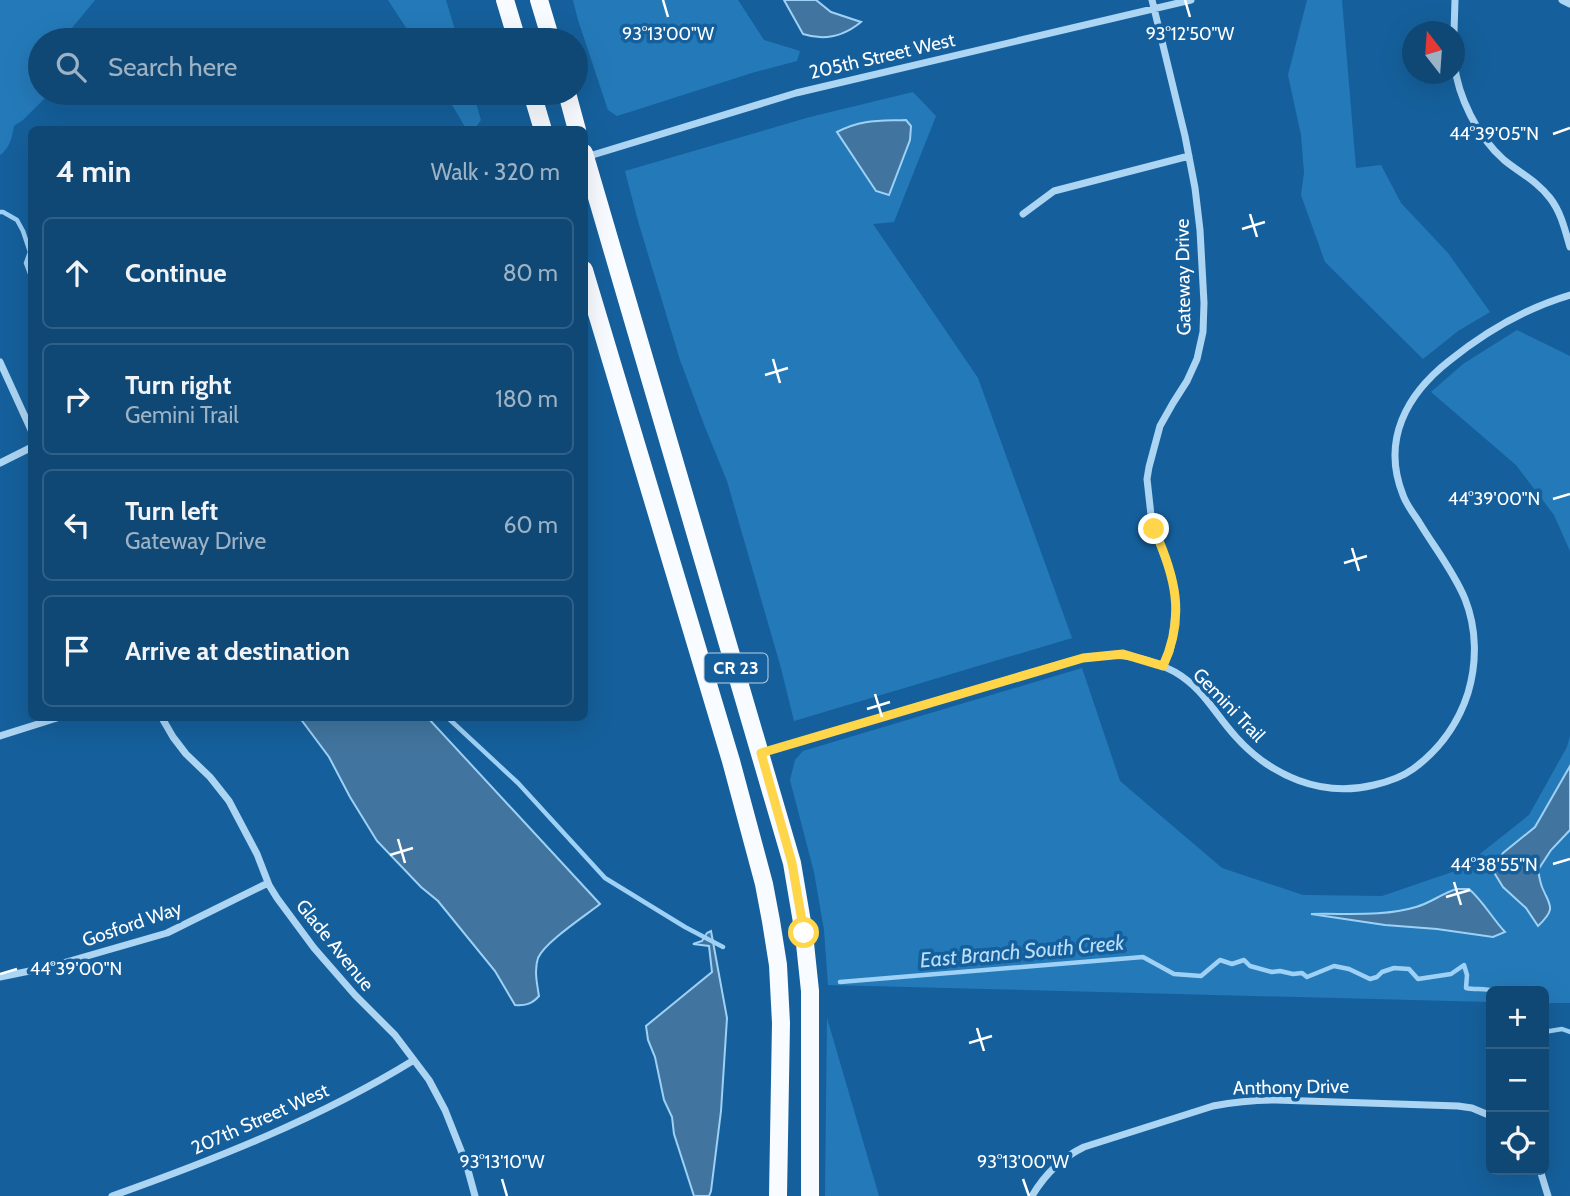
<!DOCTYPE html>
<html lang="en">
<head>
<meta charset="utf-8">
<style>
	:root { --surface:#104875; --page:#1e527d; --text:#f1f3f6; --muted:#9cb2c5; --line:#306087 }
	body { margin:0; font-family:Cabin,sans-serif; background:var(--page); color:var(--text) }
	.controls { position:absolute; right:21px; bottom:21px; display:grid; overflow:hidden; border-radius:10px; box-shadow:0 7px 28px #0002 }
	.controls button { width:63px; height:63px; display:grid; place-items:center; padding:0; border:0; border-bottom:2px solid var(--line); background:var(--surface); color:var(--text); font:35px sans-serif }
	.compass { position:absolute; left:1402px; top:21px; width:63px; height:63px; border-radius:50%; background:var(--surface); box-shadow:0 7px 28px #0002; rotate:343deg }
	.stop { position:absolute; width:21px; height:21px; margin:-16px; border:5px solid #ffd54a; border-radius:50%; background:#fff }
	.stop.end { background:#ffd54a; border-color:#fff; box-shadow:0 2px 7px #0008 }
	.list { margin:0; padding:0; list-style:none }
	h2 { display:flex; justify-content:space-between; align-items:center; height:91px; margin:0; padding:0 28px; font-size:30px }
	h2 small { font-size:23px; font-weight:400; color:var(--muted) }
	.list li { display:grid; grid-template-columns:46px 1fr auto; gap:21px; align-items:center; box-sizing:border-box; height:112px; margin:0 14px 14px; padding:0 14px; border:2px solid var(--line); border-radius:10px }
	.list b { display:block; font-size:26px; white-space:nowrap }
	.list p { margin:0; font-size:23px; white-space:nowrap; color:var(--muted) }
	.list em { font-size:23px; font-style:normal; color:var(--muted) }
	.icon { flex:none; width:38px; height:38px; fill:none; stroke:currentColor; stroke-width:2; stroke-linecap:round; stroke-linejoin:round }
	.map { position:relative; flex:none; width:1570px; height:1196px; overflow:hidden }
	.search { position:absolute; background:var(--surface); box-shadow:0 7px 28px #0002; left:28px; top:28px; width:560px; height:77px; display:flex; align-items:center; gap:18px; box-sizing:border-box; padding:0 24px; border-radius:38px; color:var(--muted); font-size:26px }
	.panel { position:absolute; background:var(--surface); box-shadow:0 7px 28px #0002; left:28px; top:126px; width:560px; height:595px; border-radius:10px }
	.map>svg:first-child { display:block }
</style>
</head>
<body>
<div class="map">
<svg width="1570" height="1196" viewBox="0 0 1570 1196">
	<rect width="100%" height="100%" fill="#15609c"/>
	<!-- green -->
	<path fill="#247ab9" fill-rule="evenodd" d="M0 0H95L72 28 69 40H40V93H50L23 120 14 126C12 137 10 148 0 155Z
		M388 0H446L458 40H414Z
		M573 0H738L764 40 800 51 797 61 755 72 617 116 608 110 578 20Z
		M1307 0H1342L1356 168 1381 165 1401 203 1448 253 1490 312 1458 331 1423 359 1325 262 1301 195 1304 173 1301 135 1288 75Z
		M913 92 936 116 894 222 873 224 978 378 1072 638 794 721 781 668 727 481 705 427 680 360 638 221 625 171 810 117ZM910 140 889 195 876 191 868 178Z
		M445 93H473L481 120 476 127H465Z
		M1517 330 1570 356V551L1554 515 1516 465 1431 392 1463 364Z
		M1082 668 1120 781 1222 868 1303 895 1382 896 1461 869 1529 815 1567 747 1570 736V766L1566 775 1545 808 1535 828 1525 834 1503 887 1526 908 1538 926 1547 894 1541 886 1538 870 1551 850 1570 830V1003H1544V991H1491V1002L828 985 824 930 814 872 790 780 795 760 803 751ZM1445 892 1479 897 1495 922 1437 929 1385 925 1315 915 1398 912 1421 906Z
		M827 1018 879 1196H825Z"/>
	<!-- water -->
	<path fill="#41759f" stroke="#9ed1f5" stroke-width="2" d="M784 0H816L831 12 861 22C844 36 824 41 803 34Z
		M906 120 911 126 910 140 889 195 876 191 837 132C862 119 879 121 906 120Z
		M300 718H428L600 904C585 916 545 942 538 958 534 970 537 984 539 996 532 1004 525 1006 515 1005L495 971 438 901 421 887 377 841 350 797 329 757Z
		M1570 766V830L1551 850 1538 870C1539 875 1540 882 1542 887 1550 906 1557 908 1538 926L1526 908 1503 887 1495 874 1496 864 1503 853 1535 827Z
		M1457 889H1469C1483 901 1492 918 1505 932L1493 937 1437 929 1385 925 1311 914C1345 913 1383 917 1416 907 1431 903 1442 893 1457 889Z
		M711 931 727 1018 721 1111 711 1191 709 1196H694L674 1134 672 1117 664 1100 655 1057 648 1040 646 1026 712 972 709 946 693 944 702 941 707 933Z"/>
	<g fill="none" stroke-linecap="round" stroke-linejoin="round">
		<!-- stream -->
		<path stroke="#9ed1f5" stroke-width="4.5" d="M0 212H3L17 220 23 231 30 252 26 263 32 279
			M448 718 518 783 605 878 685 927 723 947
			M840 982 1143 957 1174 974 1201 976 1220 960 1232 964 1244 960 1250 966 1272 972 1280 971 1293 974 1302 973 1307 977 1334 966 1349 969 1370 979 1377 977 1382 972 1394 968 1409 969 1418 979 1451 974 1464 965 1467 975 1466 988C1475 990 1485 988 1494 991
			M1544 1032 1562 1029 1570 1032"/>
		<!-- minor -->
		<path stroke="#acd4f3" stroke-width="7" d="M1152 0 1185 136 1195 188 1200 230 1204 303 1203 332 1197 359 1187 381 1173 403 1160 426 1149 467 1147 479 1151 515 1154 529 1172 577 1176 602 1172 642 1170 651 1163 666
			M1562 0 1570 4
			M1454 32 1455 0
			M1454 62C1458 97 1477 136 1504 160 1520 173 1537 181 1550 198 1561 212 1565 230 1570 247
			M586 157 796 93 1191 0
			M1023 214 1054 191 1189 156
			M0 362 32 432
			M0 463 32 447
			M162 718 173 737 186 754 210 777 229 801 257 854 269 885 277 898 314 948 355 995 395 1035 429 1080 445 1110 466 1163 475 1196
			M0 736 57 718
			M761 753 1067 662C1106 652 1139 652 1175 672 1204 689 1214 713 1236 737 1271 776 1322 798 1374 785 1387 782 1402 777 1413 769 1439 750 1458 724 1468 693 1477 663 1477 629 1465 599 1454 572 1434 547 1419 522 1413 513 1406 504 1403 495 1381 440 1407 394 1449 361 1485 332 1526 308 1570 295
			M0 977 49 967 167 933 268 883
			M1540 1170 1548 1196
			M112 1196C216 1159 320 1118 414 1060
			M1032 1196C1045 1174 1061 1158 1084 1147L1213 1106C1234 1102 1254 1100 1276 1100L1458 1106 1472 1108 1491 1116"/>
		<!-- primary -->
		<path stroke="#f8fbff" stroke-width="18" d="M505 0 517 40
			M539 0 551 40
			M532 93 543 130
			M567 93 577 130
			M584 153 792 863 804 934 810 991V1196
			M584 270 731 761 764 884 771 921 778 965 781 1023 778 1196"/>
	</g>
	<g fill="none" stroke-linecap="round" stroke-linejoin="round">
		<!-- route -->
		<path stroke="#ffd54a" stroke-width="9" d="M804 933 792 863 761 753 1083 658 1123 654 1163 666C1186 616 1175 576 1154 529"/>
	</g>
	<!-- ticks -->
	<path fill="none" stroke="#fff" stroke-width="2.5" d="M663 0 668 17M1185 0 1190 17M1553 134 1570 128M1250 214 1257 237M1242 229 1265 222M773 359 780 383M765 375 788 368M1553 499 1570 494M1352 548 1359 571M1344 563 1367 556M875 694 882 717M867 709 890 702M398 839 405 863M390 855 413 848M1553 864 1570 859M1454 882 1461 905M1446 897 1470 890M0 974 17 969M977 1028 984 1051M969 1043 992 1036M502 1179 507 1196M1023 1179 1029 1196"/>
	<g text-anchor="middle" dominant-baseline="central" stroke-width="7" stroke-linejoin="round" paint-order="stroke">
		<!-- shield labels -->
		<rect fill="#15609c" stroke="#b9cfe1" stroke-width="2" x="704.5" y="653.5" width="63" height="29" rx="5"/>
		<g font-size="18" font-weight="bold" fill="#fff">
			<text x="736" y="668">CR 23</text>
		</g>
		<!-- street labels -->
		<g font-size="19" fill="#fff" stroke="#15609c">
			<text transform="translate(882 56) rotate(-13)">205th Street West</text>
			<text transform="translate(1183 277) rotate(-91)">Gateway Drive</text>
			<text transform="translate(1229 705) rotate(46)">Gemini Trail</text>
			<text transform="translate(132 924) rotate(-19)">Gosford Way</text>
			<text transform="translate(335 945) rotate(51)">Glade Avenue</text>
			<text transform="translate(1291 1087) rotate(-1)">Anthony Drive</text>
			<text transform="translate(260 1119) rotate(-24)">207th Street West</text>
		</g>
		<!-- water labels -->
		<g font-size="21" font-style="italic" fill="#b8def9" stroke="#15609c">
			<text transform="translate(1022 951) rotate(-5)">East Branch South Creek</text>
		</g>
	</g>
	<g font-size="18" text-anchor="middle" fill="#fff" stroke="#15609c" stroke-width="7" stroke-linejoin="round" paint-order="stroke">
		<text x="668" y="40">93°13'00"W</text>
		<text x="1190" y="40">93°12'50"W</text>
		<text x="1494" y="140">44°39'05"N</text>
		<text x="1494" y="505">44°39'00"N</text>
		<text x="1494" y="871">44°38'55"N</text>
		<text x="76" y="975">44°39'00"N</text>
		<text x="502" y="1168">93°13'10"W</text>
		<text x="1023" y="1168">93°13'00"W</text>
	</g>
</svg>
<div class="controls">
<button>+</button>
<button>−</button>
<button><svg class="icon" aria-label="locate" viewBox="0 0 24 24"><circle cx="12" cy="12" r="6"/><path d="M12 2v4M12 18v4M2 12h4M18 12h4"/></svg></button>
</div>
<svg class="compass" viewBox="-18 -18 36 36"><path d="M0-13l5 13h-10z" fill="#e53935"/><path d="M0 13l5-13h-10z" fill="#9cb2c5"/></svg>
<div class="stop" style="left:804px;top:933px"></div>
<div class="stop end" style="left:1154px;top:529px"></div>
<div class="search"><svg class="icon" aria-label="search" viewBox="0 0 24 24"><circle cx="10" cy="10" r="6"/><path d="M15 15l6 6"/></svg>Search here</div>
<section class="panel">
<h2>4 min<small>Walk · 320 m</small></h2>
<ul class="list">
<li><svg class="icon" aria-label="ahead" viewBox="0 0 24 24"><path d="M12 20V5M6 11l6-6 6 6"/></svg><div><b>Continue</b></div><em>80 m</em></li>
<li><svg class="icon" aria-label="right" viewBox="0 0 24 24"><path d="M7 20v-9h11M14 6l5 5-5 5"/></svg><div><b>Turn right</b><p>Gemini Trail</p></div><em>180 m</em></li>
<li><svg class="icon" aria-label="left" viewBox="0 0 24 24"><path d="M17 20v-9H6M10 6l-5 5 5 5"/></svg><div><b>Turn left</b><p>Gateway Drive</p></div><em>60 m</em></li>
<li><svg class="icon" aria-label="arrive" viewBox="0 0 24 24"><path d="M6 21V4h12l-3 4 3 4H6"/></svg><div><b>Arrive at destination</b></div></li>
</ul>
</section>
</div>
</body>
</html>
